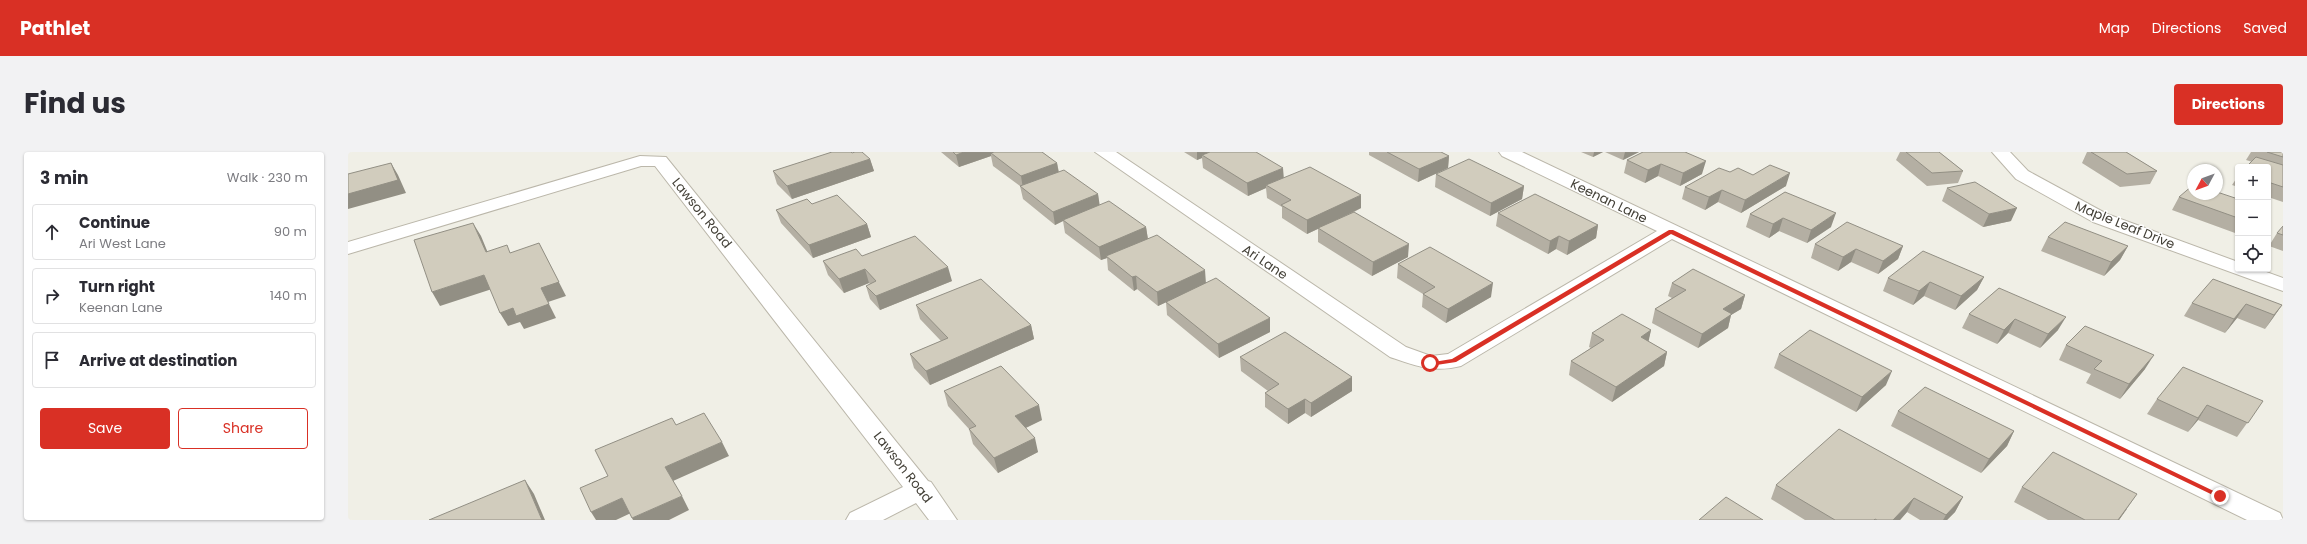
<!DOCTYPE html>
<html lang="en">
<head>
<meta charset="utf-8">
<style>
	:root { --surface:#fff; --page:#f2f2f3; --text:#2b2b33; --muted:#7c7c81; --line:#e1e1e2; --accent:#d93025 }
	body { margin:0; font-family:Poppins,sans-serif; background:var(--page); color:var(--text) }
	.controls { position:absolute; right:12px; top:12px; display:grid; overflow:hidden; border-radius:4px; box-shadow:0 1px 3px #0004 }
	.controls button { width:36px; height:36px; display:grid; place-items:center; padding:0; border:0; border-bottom:1px solid var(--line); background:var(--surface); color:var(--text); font:20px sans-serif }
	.compass { position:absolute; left:1839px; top:12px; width:36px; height:36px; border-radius:50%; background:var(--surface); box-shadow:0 1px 3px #0004; rotate:229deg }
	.stop { position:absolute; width:12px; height:12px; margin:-9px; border:3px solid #d93025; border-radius:50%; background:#fff }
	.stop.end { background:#d93025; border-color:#fff; box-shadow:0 1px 4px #0008 }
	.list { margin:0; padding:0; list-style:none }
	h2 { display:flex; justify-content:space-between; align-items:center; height:52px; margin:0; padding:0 16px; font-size:17px }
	h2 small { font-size:13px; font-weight:400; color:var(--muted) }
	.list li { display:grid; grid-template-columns:26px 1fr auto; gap:12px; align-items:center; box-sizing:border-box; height:56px; margin:0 8px 8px; padding:0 8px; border:1px solid var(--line); border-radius:4px }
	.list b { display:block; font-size:15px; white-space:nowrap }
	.list p { margin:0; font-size:13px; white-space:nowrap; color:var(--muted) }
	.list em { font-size:13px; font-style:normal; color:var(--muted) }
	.actions { display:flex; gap:8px; padding:12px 16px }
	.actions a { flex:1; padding:9px 0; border:1px solid var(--accent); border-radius:4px; text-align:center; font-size:14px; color:var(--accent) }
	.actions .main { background:var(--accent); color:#fff }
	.icon { flex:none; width:22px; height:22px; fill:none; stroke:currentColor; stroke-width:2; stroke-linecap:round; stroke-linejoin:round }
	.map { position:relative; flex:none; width:1935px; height:368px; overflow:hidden; border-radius:4px }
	header { display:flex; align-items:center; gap:24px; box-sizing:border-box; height:56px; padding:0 20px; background:var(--accent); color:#fff }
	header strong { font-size:19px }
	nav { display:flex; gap:22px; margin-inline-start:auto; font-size:14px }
	.intro { display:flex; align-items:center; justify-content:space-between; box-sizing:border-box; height:96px; padding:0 24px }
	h1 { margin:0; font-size:28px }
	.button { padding:10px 18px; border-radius:4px; background:var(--accent); color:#fff; font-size:14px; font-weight:700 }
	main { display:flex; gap:24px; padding:0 24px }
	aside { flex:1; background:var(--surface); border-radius:4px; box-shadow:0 1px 3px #0004 }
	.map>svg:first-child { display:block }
</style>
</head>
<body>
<header>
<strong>Pathlet</strong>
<nav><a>Map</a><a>Directions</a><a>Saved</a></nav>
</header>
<div class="intro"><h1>Find us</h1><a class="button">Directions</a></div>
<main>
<aside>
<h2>3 min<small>Walk · 230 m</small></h2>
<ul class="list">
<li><svg class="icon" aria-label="ahead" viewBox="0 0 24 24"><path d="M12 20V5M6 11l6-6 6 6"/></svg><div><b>Continue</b><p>Ari West Lane</p></div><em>90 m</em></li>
<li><svg class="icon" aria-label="right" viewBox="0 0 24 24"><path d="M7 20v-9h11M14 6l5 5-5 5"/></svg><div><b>Turn right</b><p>Keenan Lane</p></div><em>140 m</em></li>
<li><svg class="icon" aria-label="arrive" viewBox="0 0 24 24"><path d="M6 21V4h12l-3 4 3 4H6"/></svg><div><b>Arrive at destination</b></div></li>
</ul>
<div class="actions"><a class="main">Save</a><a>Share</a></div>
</aside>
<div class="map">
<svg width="1935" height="368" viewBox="0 0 1935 368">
	<rect width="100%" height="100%" fill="#f0efe6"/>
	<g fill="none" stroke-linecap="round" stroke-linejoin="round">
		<defs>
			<path id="street" d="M747 0H768L1058 195 1083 204 1100 202 1309 79 1154 4 1151 0H1174L1932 361 1935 368H1899L1324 87 1113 214C1085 221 1068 214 1042 205Z
				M1644 0H1662L1680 19 1759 62 1890 110V117H1910L1935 126V139L1745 70 1668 27Z
				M292 4 318 5 580 329 583 330 609 368H581L568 351 535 368H498L502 361 555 335 307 14H293L0 102V90Z"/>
		</defs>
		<!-- street casing -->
		<use href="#street" stroke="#bbb7aa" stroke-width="2"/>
		<!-- street -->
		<use href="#street" fill="#fff" fill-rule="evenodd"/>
	</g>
	<!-- wall -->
	<path fill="#b4afa3" d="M593 0H694L709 11 711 20 750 42 751 53 798 75 800 87 858 131 922 166V180L871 206 819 163 818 150 810 154 789 137 786 139 760 118 759 106 753 108 717 81 715 69 707 73 675 47 672 34 645 14 643 4 611 15Z
		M836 0H908L935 26 1013 56 1006 60 1060 105 1024 124 970 90V77L959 82 934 66V55L919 46 918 36 900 44 855 16 854 6 849 8Z
		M1021 0H1093L1101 4 1100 16 1070 30 1021 3Z
		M1233 0H1255L1245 5Z
		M1257 0H1291L1275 8Z
		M1295 0H1339V1L1354 22 1332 34 1310 24 1297 31 1276 21 1279 8Z
		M1552 0H1591L1615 19 1610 31 1579 34 1548 8Z
		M1739 0H1778L1809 19 1802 32 1772 35 1734 11Z
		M1903 0H1935V50L1920 45V15L1898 8Z
		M504 1 522 7 526 19 444 47 429 32 425 19Z
		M1382 20 1405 23 1438 34 1393 61 1370 50 1357 58 1334 47 1337 35Z
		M1088 22 1176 34 1174 47 1142 64 1087 35Z
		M1890 24V35L1884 33Z
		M1599 36 1663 69 1635 75 1594 49Z
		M1437 40 1483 75 1459 91 1431 79 1421 86 1398 75 1402 62Z
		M1831 45 1890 47V78L1887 81 1824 58Z
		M464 52 519 72 523 85 465 106 433 71 428 58Z
		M1150 61 1250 73 1248 86 1219 103 1208 97 1200 102 1148 74Z
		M1935 74V99L1921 94 1929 81Z
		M1700 85 1780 94 1772 108 1756 124 1693 99Z
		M1467 92 1555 94 1550 107 1530 122 1503 110 1490 119 1463 106Z
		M475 109 604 129 532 158 522 147 518 134 522 132 521 131 496 141 480 123Z
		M1050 112 1143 145 1098 171 1074 155 1075 142 1049 126Z
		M1636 125 1629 138 1607 158 1576 144 1565 153 1535 139 1540 126Z
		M1324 131 1397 143 1393 157 1383 163 1380 176 1350 196 1304 171 1307 157 1324 146 1320 144Z
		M1651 136 1710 178 1692 196 1660 181 1649 192 1614 176 1621 162Z
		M1844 151 1934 153 1917 177 1889 166 1877 181 1836 164Z
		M568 153 683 173 686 187 582 233 566 216 562 202 593 189 572 167Z
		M1303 178 1300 189 1319 200 1316 214 1264 250 1221 223 1223 209 1243 196 1241 195 1244 181Z
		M1718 193 1797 217 1772 247 1738 231 1743 222 1711 208Z
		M1431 202 1538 233 1508 260 1426 216Z
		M892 205 1004 225V239L963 265 957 261 940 272 917 255V241L920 239 893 219Z
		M596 239 694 268 678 276 690 300 650 321 625 292 621 277 600 254Z
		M1809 247 1915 249 1889 285 1850 268 1840 280 1799 262Z
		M1550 259 1666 279 1659 294 1633 321 1543 274Z
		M1428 333 1615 345 1607 360 1599 368H1572L1559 360 1552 368H1457L1423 347Z
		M1674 335 1779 357 1771 368H1700L1666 350Z"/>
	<!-- shaded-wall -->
	<path fill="#928f84" d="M616 0H654L643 1V4L611 15 608 3Z
		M849 0H871L854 3V6L849 8Z
		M1246 0H1255L1245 5Z
		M1277 0H1291L1275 8Z
		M1101 4 1100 16 1070 30 1071 17Z
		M522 7 526 19 444 47 439 34Z
		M1358 9 1354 22 1332 34 1335 21Z
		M43 11 50 23 58 41 0 57V42Z
		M709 11 711 23 675 37 673 24Z
		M1313 12 1310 24 1297 31 1300 18Z
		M935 16 936 28 918 33V36L900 44 899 31Z
		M1442 21 1438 34 1393 61 1397 48Z
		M1176 34 1174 47 1142 64 1143 51Z
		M1374 38 1370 50 1357 58 1361 45Z
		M750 42 752 55 715 68V69L707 73 705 60Z
		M1013 43V56L959 82V68Z
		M1669 56 1663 69 1635 75 1641 62Z
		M1488 61 1483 75 1459 91 1463 78Z
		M1435 66 1431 79 1421 86 1425 72Z
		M125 71 133 84 145 113 138 100Z
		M519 72 523 85 465 106 461 93Z
		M1250 73 1248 86 1219 103 1221 89Z
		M798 75 800 88 758 104 759 106 753 108 751 95Z
		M1211 84 1208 97 1200 102 1202 89Z
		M191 91 218 144 200 150 208 166 176 177 172 170 160 174 152 161Z
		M1061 92 1060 105 1024 124 1025 110Z
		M1555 94 1550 107 1530 122 1535 109Z
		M1780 94 1772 108 1756 124 1763 110Z
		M1508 97 1503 110 1490 119 1495 105Z
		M600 115 604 129 532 158 528 144Z
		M517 117 521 131 496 141 491 127Z
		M857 118 858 132 810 154 809 140Z
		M136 123 144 137 92 154 84 140Z
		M788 124 789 137 786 139 784 125Z
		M1636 125 1629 138 1607 158 1613 144Z
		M1582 130 1576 144 1565 153 1571 139Z
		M1145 131 1143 145 1098 171 1100 157Z
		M1397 143 1393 157 1383 163 1380 176 1350 196 1354 182 1375 157Z
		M1898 152 1889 166 1877 181 1886 167Z
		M1934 153 1925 166 1917 177 1926 163Z
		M1718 165 1710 178 1692 196 1700 182Z
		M922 166V180L871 206 870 192Z
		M1667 167 1660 181 1649 192 1656 178Z
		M683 173 686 187 582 233 578 219Z
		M1303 178 1300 192 1293 185Z
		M1319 200 1316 214 1264 250 1268 235Z
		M1806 203 1797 217 1772 247 1781 232Z
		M1544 219 1538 233 1508 260 1514 245Z
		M1004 225V239L963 265V251Z
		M957 247V261L940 272V257Z
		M691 253 694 268 671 279 667 264Z
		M1859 253 1850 268 1840 280 1850 266Z
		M1666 279 1659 294 1633 321 1641 307Z
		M687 286 690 300 650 321 646 306Z
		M374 290 381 304 325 329 317 315Z
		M177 328 186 342 197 368H194Z
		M1789 342 1771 368H1770Z
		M334 344 341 358 321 368H285L284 366Z
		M1615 345 1607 360 1599 368H1595L1598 363Z
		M274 346 283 361 268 368H248L243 360Z
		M1566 346 1559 360 1552 368H1545Z"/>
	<!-- building -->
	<path fill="#d1ccbd" stroke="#928f84" d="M484 0H503L504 1 507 0H514L522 7 439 34 425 19Z
		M605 0H616L608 3Z
		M646 0H694L709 11 673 24 643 1Z
		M862 0H908L935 16 899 31 854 3Z
		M1039 0H1093L1101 4 1071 17Z
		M1295 0H1337L1358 9 1335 21 1313 12 1300 18 1279 8Z
		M1558 0H1591L1615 19 1584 21Z
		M1743 0H1778L1809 19 1779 22Z
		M1919 0H1935V5Z
		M1908 5 1935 13V35L1920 30V15H1898Z
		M1121 7 1176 34 1143 51 1088 22Z
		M43 11 50 28 0 42V22Z
		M1422 13 1442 21 1397 48 1374 38 1361 45 1337 35 1371 16 1382 20 1390 16 1405 23Z
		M962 15 1013 43 959 68 933 53 943 48 918 33Z
		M716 18 750 42 705 60 672 34Z
		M1627 30 1669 56 1641 62 1599 36Z
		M1845 33V42H1869V40L1890 47V66L1831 45Z
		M1437 40 1488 61 1463 78 1435 66 1425 72 1402 62Z
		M1187 42 1250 73 1221 89 1211 84 1202 89 1150 61Z
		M489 43 519 72 461 93 428 58 459 47 464 52Z
		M761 49 798 75 751 95 715 68Z
		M1006 60 1061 92 1025 110 970 76Z
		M1499 70 1555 94 1535 109 1508 97 1495 105 1467 92Z
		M1717 70 1780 94 1763 110 1700 85Z
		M125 71 138 100 159 93 162 101 191 91 211 130 193 136 201 152 168 164 165 156 152 161 136 123 84 140 66 88Z
		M1935 74V83L1929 81Z
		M809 83 857 118 809 140 788 124 784 125 758 104Z
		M567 84 600 115 528 144 518 134 528 129 517 117 491 127 475 109 508 97 514 104Z
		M1082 95 1145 131 1100 157 1075 142 1087 135 1050 112Z
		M1575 99 1636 125 1613 144 1582 130 1571 139 1540 126Z
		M1345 117 1397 143 1375 157 1384 162 1354 182 1307 157 1338 138 1324 131Z
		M868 126 922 166 870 192 818 150Z
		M633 127 683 173 578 219 562 202 600 186 568 153Z
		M1865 127 1934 153 1926 163 1898 152 1886 167 1844 151Z
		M1651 136 1718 165 1700 182 1667 167 1656 178 1621 162Z
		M1274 162 1303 178 1293 185 1319 200 1268 235 1223 209 1256 188 1244 181Z
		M1737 174 1806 203 1781 232 1746 217 1754 209 1718 193Z
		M1462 178 1544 219 1514 245 1431 202Z
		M937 180 1004 225 963 251 957 247 940 257 917 241 931 232 892 205Z
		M653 214 691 253 667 264 687 286 646 306 621 277 628 274 596 239Z
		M1835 215 1915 249 1900 271 1859 253 1850 266 1809 247Z
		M1577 235 1666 279 1641 307 1550 259Z
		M356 261 374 290 317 315 334 344 284 366 274 346 243 360 232 336 260 324 247 298 324 266 328 273Z
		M1491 277 1615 345 1598 363 1566 346 1545 368H1529L1527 367 1526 368H1487L1428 333Z
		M1705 300 1789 342 1770 368H1737L1674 335Z
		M177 328 194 368H81Z
		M1378 345 1415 368H1351Z"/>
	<!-- route -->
	<path fill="#d93025" d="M1321 78H1325L1876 344 1869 345 1323 82 1108 210 1082 214 1079 211 1104 207Z"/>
	<g text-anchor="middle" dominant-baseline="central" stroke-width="3" stroke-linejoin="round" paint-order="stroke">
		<!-- street labels -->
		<g font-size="13" fill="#423f36" stroke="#fff">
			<text transform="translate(1261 49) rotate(26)">Keenan Lane</text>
			<text transform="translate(354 61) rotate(51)">Lawson Road</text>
			<text transform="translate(1777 73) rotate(22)">Maple Leaf Drive</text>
			<text transform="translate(917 110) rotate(34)">Ari Lane</text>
			<text transform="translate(555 315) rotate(52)">Lawson Road</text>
		</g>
	</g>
</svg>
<div class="controls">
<button>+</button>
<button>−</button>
<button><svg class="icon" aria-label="locate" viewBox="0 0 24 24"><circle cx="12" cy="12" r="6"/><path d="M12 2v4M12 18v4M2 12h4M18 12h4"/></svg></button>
</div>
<svg class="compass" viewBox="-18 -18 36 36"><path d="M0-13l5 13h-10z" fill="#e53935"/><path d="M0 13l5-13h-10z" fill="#7c7c81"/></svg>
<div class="stop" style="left:1082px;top:211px"></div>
<div class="stop end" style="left:1872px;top:344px"></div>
</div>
</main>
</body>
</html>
